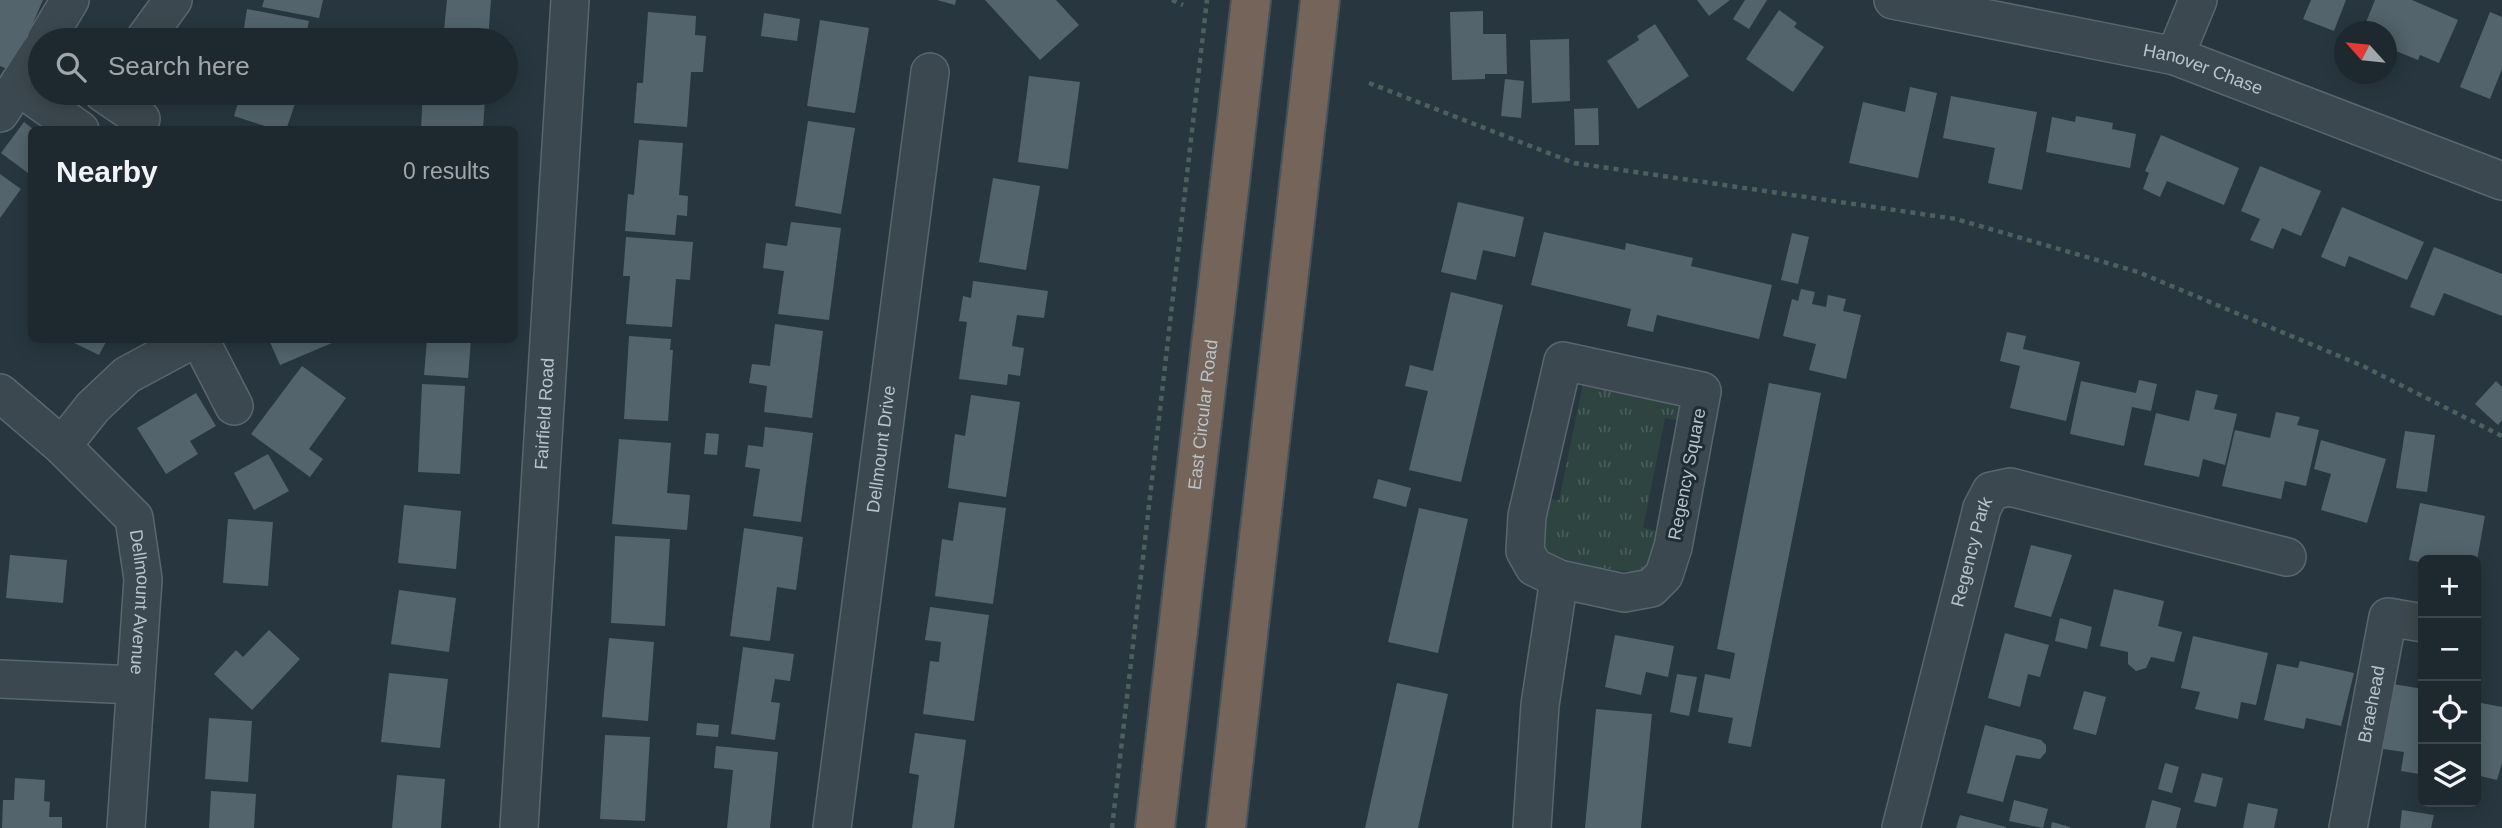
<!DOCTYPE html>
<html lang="en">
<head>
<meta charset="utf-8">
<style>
	:root { --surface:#1e292f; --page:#263137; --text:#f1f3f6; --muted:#a1a6aa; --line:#3c454b }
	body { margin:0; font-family:Helvetica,sans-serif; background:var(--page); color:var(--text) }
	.controls { position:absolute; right:21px; bottom:21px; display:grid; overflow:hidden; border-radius:10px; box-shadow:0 4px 18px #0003 }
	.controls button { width:63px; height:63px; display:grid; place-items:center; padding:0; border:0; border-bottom:2px solid var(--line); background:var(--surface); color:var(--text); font:35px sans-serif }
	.compass { position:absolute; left:2334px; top:21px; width:63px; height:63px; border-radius:50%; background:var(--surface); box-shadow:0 4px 18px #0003; rotate:297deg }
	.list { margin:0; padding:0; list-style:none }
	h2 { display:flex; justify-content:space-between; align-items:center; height:91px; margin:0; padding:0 28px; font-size:30px }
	h2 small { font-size:23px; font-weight:400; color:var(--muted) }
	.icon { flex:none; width:38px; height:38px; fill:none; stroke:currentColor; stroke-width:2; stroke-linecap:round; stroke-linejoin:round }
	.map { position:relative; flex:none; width:2502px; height:828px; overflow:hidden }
	.search { position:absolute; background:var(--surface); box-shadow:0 4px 18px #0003; left:28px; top:28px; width:490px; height:77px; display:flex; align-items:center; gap:18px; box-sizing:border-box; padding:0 24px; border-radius:38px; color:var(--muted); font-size:26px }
	.panel { position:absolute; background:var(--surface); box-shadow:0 4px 18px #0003; left:28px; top:126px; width:490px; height:217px; border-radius:10px }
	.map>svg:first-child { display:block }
</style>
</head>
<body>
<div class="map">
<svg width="2502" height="828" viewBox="0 0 2502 828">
	<defs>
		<pattern id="grass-tufts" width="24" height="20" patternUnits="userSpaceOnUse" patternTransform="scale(1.75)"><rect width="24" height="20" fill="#2d4440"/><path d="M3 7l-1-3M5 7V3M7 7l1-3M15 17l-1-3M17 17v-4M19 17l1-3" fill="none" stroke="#495d5a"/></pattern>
	</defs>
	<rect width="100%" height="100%" fill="#28373f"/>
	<!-- grass -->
	<path fill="url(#grass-tufts)" d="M1583 384 1680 403 1677 420 1665 418 1643 528 1657 531C1655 543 1655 559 1646 567 1632 579 1572 561 1554 557 1536 541 1539 519 1548 499L1559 500Z"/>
	<!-- building -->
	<path fill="#53646c" d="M0 0H43L12 71 0 66Z
		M264 0H323L319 18 262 7Z
		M447 0H491L488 40H443Z
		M937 0H956L955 5Z
		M985 0H1056L1079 25 1040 60Z
		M1697 0H1730L1709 16Z
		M1745 0H1767L1749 29 1733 19Z
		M2311 0H2346L2334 31 2303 19Z
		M2375 0H2412L2458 20 2439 63 2420 55 2418 60 2386 47V32H2362Z
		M247 9 309 21 305 40H242Z
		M1779 10 1797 23 1794 27 1824 47 1793 92 1746 59Z
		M1483 11V34H1506L1507 74H1485V79L1452 80 1450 12Z
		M648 12 696 16 695 35 706 36 703 72H691L687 127 634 123 637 83H643Z
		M2490 12 2502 17V69L2490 99 2460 87Z
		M764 13 800 19 797 41 761 36Z
		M820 20 869 28 855 113 807 106Z
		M1655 24 1689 76 1638 109 1607 61 1639 40 1637 36Z
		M1569 39 1570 101 1532 103 1530 40Z
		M1029 76 1080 82 1068 169 1018 162Z
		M1505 79 1524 81 1521 118 1501 116Z
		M1910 87 1937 93 1918 178 1849 163 1863 102 1905 112Z
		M241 93H282L297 98 286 130H277L234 116Z
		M423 93 485 98 483 130 421 128Z
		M1951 96 2037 112 2022 190 1988 183 1995 148 1943 138Z
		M1598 108 1599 145H1575L1574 109Z
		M2076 116 2113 123 2112 129 2136 134 2130 168 2046 152 2052 117 2075 122Z
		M808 121 855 128 841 214 795 206Z
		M24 122 34 130H32V176L1 153Z
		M2161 135 2239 168 2224 205 2167 181 2160 197 2143 189 2149 173 2145 171Z
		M639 140 683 143 679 195 688 196 687 216 677 215 675 235 625 231 628 194 634 195Z
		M2260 166 2321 191 2301 236 2282 228 2273 249 2250 240 2260 219 2241 211Z
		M0 174 21 189 0 218Z
		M993 178 1040 186 1026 270 979 262Z
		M1458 202 1524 217 1515 257 1483 250 1476 280 1441 272Z
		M2342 207 2424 242 2407 280 2349 256 2345 267 2321 257Z
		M791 222 841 228 829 320 778 314 784 271 763 268 766 243 787 246Z
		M1544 232 1625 250 1626 243 1693 258 1691 266 1772 285 1759 339 1657 315 1653 332 1627 326 1631 309 1531 285Z
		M1792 233 1809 237 1798 284 1781 280Z
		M626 237 693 242 690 280 676 279 672 327 626 324 630 276H623Z
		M2434 247 2502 274V316L2444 293 2434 316 2410 307Z
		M973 281 1048 291 1044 318 1017 315 1012 346 1024 348 1020 376 1008 374 1007 385 959 379 967 322 959 321 963 296 971 298Z
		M1801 289 1815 292 1812 304 1826 307 1828 295 1846 299 1843 311 1861 315 1846 379 1809 370 1816 344 1783 336 1792 299 1798 301Z
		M1451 292 1503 305 1461 482 1409 470 1428 391 1405 386 1410 365 1433 371Z
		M775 324 823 331 812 418 764 412 767 386 749 383 752 364 770 366Z
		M2007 332 2026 336 2023 349 2080 362 2066 421 2010 408 2020 366 2000 361Z
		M629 336 671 339 670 350H673L668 421 624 419Z
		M68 340H107L99 355Z
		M269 340H330L332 343 280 365Z
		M427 340H471L468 378 424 375Z
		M302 366 346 398 309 449 323 459 310 477 251 434Z
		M2139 380 2157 384 2151 411 2132 407 2124 446 2070 434 2081 381 2136 393Z
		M2496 381 2502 387V420L2498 425 2475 404Z
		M1769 383 1821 393 1751 747 1728 743 1733 718 1698 712 1705 674 1730 679 1735 653 1717 649Z
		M422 384 465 386 460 474 418 472Z
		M2196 390 2218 395 2214 409 2237 414 2225 465 2203 459 2199 477 2144 465 2156 413 2189 421Z
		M196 393 216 426 190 441 198 454 166 474 137 428Z
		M971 395 1020 402 1006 497 948 488 955 434 965 436Z
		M2276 412 2300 417 2297 425 2319 430 2306 486 2285 481 2281 499 2222 486 2235 430 2270 438Z
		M765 427 813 433 801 522 753 516 760 469 745 467 748 445 763 447Z
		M2405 431 2435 435 2427 492 2396 488Z
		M706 433 719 434 717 455 704 454Z
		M619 439 671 443 667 493 690 495 687 530 612 524Z
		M2321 440 2386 459 2367 523 2321 510 2331 474 2314 469Z
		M268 454 289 491 254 510 234 473Z
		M1378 479 1411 488 1406 507 1373 498Z
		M959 502 1006 508 993 604 935 596 942 539 953 541Z
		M2420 503 2485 516 2477 560H2423V563L2409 560Z
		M404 505 461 511 456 569 398 563Z
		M1419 508 1468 519 1438 653 1388 642Z
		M228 519 273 522 268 586 223 583Z
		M744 528 803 537 796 590 777 587 770 641 730 636Z
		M615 536 670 539 665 626 611 623Z
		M2031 545 2072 555 2051 617 2014 607Z
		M10 555 67 560 63 603 6 598Z
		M2114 589 2164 601 2158 626 2182 632 2174 662 2151 657 2146 668 2136 671 2128 664V652L2100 646Z
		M399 590 456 598 449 652 391 644Z
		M930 607 989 615 974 721 923 714 930 661 939 662 941 642 925 640Z
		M2060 618 2092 627 2087 649 2055 641Z
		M269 630 300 659 252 710 214 674 236 650 243 657Z
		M2005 633 2049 645 2040 677 2028 674 2020 707 1988 698Z
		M1615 635 1674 646 1668 677 1646 672 1641 695 1605 687Z
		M2193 636 2268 653 2256 705 2241 702 2238 719 2195 709 2200 692 2181 688Z
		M609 638 654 642 648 721 602 717Z
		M743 647 794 654 790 681 775 679 771 702 780 703 775 740 731 734Z
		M2300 661 2354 673 2341 726 2306 718 2304 729 2264 720 2277 664 2298 668Z
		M389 673 448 679 440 748 381 742Z
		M1677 674 1697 677 1689 716 1670 712Z
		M1397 683 1448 694 1426 792 1418 828H1365Z
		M2393 684 2423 689V755L2419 774 2401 771 2404 752 2383 749Z
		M2084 691 2106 697 2096 735 2073 729Z
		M2476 702 2502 707V763L2497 780 2476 775Z
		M1596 709 1652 714 1641 828H1585Z
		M209 718 252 721 248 782 205 779Z
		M697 723 719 725 718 737 696 735Z
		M1985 725 2041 740 2046 745V752L2040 759 2016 755 2003 802 1967 793Z
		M915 733 966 740 954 828H912L919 775 909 773Z
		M605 735 650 737 645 821 600 819Z
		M716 746 778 752 770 828H727L733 770 714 768Z
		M2165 763 2179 767 2172 793 2158 789Z
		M2202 773 2223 778 2216 807 2194 802Z
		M397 775 445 779 441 828H392Z
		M15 778 45 780 44 801 50 802 49 817H62V828H2L3 800H14Z
		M211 791 256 794 254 828H209Z
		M2014 800 2048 809 2043 828 2009 821Z
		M2152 800 2181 808 2176 828H2145Z
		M2248 803 2278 809 2274 828H2243Z
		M2402 810 2434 815 2431 828H2400Z
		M1960 815 2006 827V828H1956Z
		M2052 822 2070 827V828H2051Z"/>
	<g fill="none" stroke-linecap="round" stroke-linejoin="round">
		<defs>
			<g id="minor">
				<path id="s1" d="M1893 0 2175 56 2502 181"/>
				<path d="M46 40 70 0"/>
				<path d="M144 40 173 0"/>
				<path d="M2175 56 2198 0"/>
				<path d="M19 87 80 130"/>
				<path d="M103 93 141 119"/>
				<path d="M0 113 40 51"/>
				<path d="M200 340 234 406"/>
				<path d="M1563 361 1702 391 1673 547 1664 575 1651 588 1624 593 1559 579 1534 567 1525 551 1527 516Z"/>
				<path id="s2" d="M0 393 62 446 134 518 143 579 126 828"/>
				<path d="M62 446 93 407 127 375 192 340"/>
				<path d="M0 679 134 685"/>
				<path id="s3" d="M519 828 570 0"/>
				<path id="s4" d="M832 828 930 72"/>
				<path d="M1532 828 1540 705 1559 579"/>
				<path id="s5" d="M1901 828 1982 508 1991 491 2010 487 2287 557"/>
				<path id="s6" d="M2348 828 2388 617 2423 623"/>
			</g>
			<g id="highway">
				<path id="s7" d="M1155 828 1251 0"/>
				<path d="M1226 828 1320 0"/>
			</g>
		</defs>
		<!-- minor casing -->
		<use href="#minor" stroke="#5a666d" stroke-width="40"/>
		<!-- highway casing -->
		<use href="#highway" stroke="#47535a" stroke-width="42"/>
		<!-- path -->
		<path stroke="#4c615e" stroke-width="4.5" stroke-dasharray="5 5" stroke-linecap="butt" d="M1172 0 1183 5
			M1369 83 1574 163 1956 219 2138 272 2363 366 2502 436
			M1112 828 1207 0"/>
		<!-- minor -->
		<use href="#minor" stroke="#3c484f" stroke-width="37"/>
		<!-- highway -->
		<use href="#highway" stroke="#756459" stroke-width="38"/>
	</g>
	<g text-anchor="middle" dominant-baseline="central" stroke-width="6" stroke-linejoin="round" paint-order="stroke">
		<!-- street labels -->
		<g font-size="18" fill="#b8c3ca" stroke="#212d35">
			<text stroke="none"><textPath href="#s1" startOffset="318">Hanover Chase</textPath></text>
			<text stroke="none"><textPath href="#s3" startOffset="415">Fairfield Road</textPath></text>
			<text stroke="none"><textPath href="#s7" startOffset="416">East Circular Road</textPath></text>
			<text stroke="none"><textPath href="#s4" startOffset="382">Dellmount Drive</textPath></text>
			<text transform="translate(1687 474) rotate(-79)">Regency Square</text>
			<text stroke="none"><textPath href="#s5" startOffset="285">Regency Park</textPath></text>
			<text stroke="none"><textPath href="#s2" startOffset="268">Dellmount Avenue</textPath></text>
			<text stroke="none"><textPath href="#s6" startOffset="126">Braehead</textPath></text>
		</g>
	</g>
</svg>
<div class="controls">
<button>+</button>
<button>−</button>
<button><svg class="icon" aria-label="locate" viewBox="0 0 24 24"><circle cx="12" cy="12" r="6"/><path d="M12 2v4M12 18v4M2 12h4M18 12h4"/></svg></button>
<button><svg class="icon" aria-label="layers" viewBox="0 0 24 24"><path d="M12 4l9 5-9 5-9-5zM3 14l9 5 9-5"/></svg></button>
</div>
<svg class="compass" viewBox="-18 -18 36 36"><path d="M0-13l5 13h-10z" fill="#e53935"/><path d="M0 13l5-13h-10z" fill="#a1a6aa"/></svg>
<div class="search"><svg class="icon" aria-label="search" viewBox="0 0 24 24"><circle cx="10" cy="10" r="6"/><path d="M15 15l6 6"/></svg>Search here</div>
<section class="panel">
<h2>Nearby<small>0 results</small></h2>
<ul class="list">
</ul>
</section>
</div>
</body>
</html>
